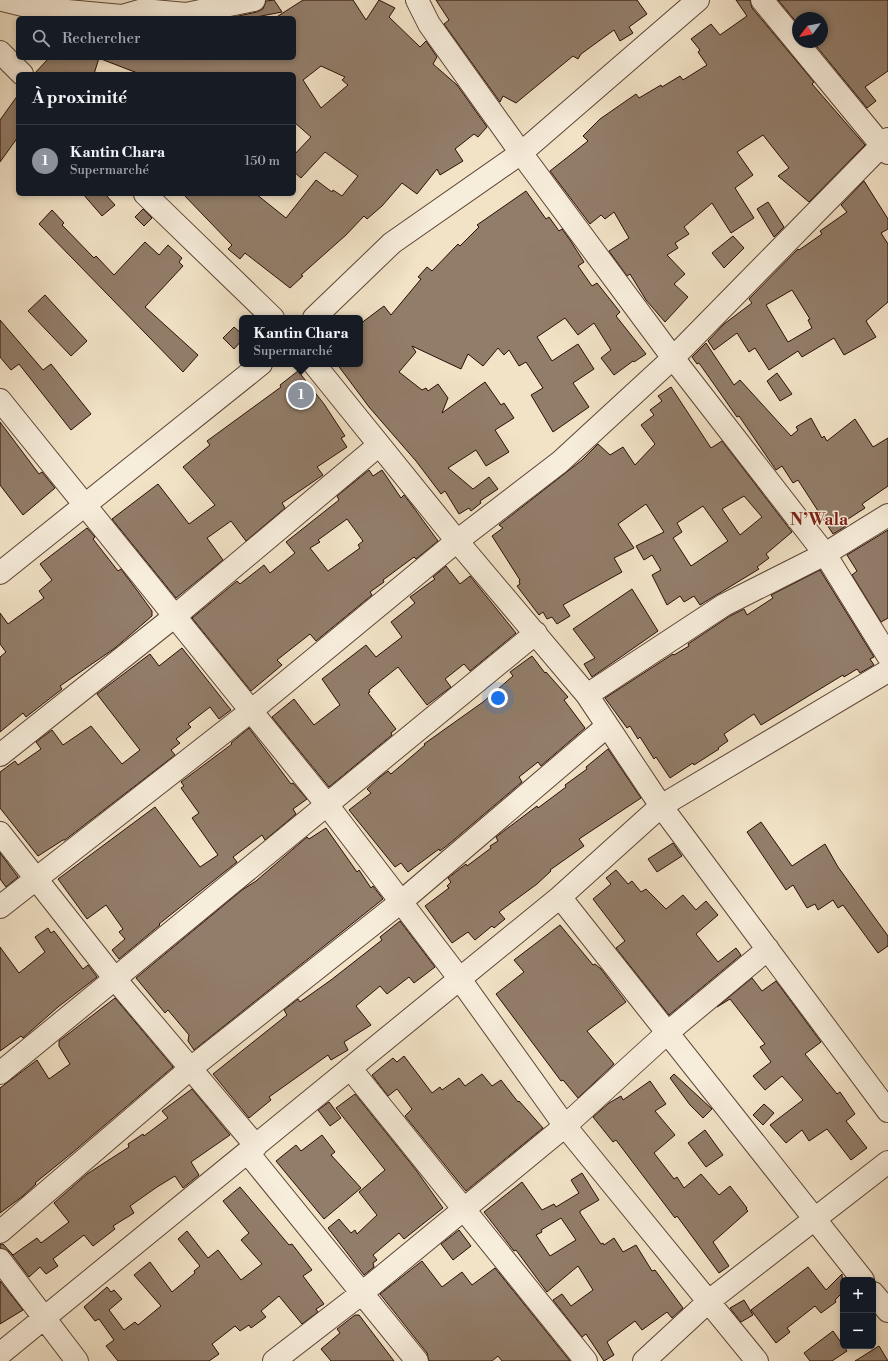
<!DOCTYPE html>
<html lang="fr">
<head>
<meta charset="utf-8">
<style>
	:root { --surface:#171b24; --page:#20242c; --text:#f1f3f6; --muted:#9ea1a6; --line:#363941; --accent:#8c9099 }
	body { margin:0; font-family:"Libre Bodoni",serif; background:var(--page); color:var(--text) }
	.controls { position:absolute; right:12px; bottom:12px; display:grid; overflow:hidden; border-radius:6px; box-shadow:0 2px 6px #0003 }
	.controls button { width:36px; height:36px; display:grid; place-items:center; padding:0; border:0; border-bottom:1px solid var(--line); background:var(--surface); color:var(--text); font:20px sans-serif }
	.compass { position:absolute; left:792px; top:12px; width:36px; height:36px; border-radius:50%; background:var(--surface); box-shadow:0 2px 6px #0003; rotate:238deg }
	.you { position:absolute; left:498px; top:698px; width:14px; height:14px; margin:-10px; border:3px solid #fff; border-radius:50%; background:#1a73e8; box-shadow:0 0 0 6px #1a73e833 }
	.badge { display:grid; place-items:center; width:26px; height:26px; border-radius:50%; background:var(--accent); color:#fff; font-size:13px; font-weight:700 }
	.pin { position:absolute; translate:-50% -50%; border:2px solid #fff; box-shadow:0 1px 4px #0006 }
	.popup { position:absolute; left:239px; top:315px; width:124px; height:52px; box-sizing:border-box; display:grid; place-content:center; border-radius:6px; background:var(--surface); filter:drop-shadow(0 1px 3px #0005); font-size:13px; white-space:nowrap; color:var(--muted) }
	.popup b { font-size:15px; color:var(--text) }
	.popup::after { content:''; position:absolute; left:50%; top:100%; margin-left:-8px; border:8px solid transparent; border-top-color:var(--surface) }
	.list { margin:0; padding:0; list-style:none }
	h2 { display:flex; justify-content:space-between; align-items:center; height:52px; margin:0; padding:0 16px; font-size:17px }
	h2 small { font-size:13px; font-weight:400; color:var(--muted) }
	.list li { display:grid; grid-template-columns:26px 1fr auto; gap:12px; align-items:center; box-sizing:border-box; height:72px; padding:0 16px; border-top:1px solid var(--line) }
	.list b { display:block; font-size:15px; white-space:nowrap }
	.list p { margin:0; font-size:13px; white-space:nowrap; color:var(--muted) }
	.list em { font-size:13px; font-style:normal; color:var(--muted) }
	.icon { flex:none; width:22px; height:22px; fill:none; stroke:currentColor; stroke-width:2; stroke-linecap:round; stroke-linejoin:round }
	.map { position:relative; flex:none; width:888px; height:1361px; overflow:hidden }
	.search { position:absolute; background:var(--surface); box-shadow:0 2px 6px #0003; left:16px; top:16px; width:280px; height:44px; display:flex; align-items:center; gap:10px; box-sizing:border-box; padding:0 14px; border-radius:6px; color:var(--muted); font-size:15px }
	.panel { position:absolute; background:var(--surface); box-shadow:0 2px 6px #0003; left:16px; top:72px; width:280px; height:124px; border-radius:6px }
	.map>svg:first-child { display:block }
</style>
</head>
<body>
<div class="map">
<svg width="888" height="1361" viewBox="0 0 888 1361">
	<rect width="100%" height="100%" fill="#f2e3c7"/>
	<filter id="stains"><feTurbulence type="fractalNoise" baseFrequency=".005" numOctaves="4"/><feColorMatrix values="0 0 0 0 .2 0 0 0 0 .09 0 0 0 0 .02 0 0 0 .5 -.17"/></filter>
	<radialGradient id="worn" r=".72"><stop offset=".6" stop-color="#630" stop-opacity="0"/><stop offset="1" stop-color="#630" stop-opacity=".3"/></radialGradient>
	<!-- building -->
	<path fill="#927d6a" stroke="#2b0f05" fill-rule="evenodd" d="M274 0 282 12 251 18H229L257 12 263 9 266 1Z
		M303 0H353L366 20 379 0 395 8 389 17 420 47 426 41 437 57 433 64 457 85 487 127 478 137 474 134 455 149 463 161 440 175 437 169 417 194 402 183 382 206 367 219 364 216 346 235 301 275 303 276 290 288 245 253 240 259 228 249 232 245 183 194H256L286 218 316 180 332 192 333 190 342 196 358 176 325 152 301 178 294 172V155L311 137 294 122V74H140L101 59 294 58V18H275ZM321 66 345 77 342 80 348 85 321 108 303 80Z
		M436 0H637L647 14 629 27 633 33 620 41 614 30 581 54 578 59 573 56 516 103 503 96 500 102 444 24 449 20Z
		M736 0H750L752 8 814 82 812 84 865 145 809 202 778 176 789 168 763 135 737 152 753 175 735 188 754 218 731 233 712 203 684 227 689 234 675 243 678 248 667 255 685 274 674 284 688 297 665 322 646 300 630 274 627 276 609 251 629 238 614 212 605 219 601 215 590 224 550 171 588 141 583 136 600 119 636 94 639 98 661 85 662 87 680 76 683 80 707 65 698 52 700 50 691 39 711 24 720 35 747 16Z
		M778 0H888V71L865 87 876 101 867 108 813 42H822V18H798V24Z
		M49 58H99L94 74H34Z
		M18 95V137L0 162V120Z
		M864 181 888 219V229L881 233 888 244V302L866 321 876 337 844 355 834 338 802 357 798 351 769 370 755 348 749 352 737 333 714 350 708 341 724 324 752 303 749 299 798 249 799 250 822 234 820 231 847 212 841 205ZM792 290 810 319 808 320 812 328 788 342 766 305Z
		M526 191 546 219 549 217 559 231 562 229 570 240 584 262 578 266 592 286 597 283 620 312 616 316 646 354 634 362 633 361 614 375 601 358 611 350 594 323 578 335 565 318 537 337 552 361 578 344 594 369 573 383 589 407 553 432 531 395 543 388 526 362 519 366 509 350 504 355 498 348 483 366 468 354 461 369 412 346 416 352 399 372 422 390 426 388 428 391 438 384 448 398 442 413 485 382 501 405 504 403 514 418 495 430 509 452 486 466 476 450 448 468 473 489 489 477 498 489 480 501 481 503 471 511 469 508 459 514 445 491 441 494 416 461 369 407 337 364H360V324L384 306 391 315 421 279 418 277 427 267 432 271 458 244 460 246 479 227 477 225Z
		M83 194H105L115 205 102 216Z
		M768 202 784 227 774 237 757 209Z
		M143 209 152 218 144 226 135 217Z
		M52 210 64 223 62 225 94 258 96 256 114 275 145 242 159 255 168 245 182 258 179 262 183 266 145 307 198 355 183 372 39 224Z
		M733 236 744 248 724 268 712 253Z
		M45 295 87 341 71 356 28 311Z
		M0 320 43 370 51 364 91 414 71 430 19 364 11 370 0 357Z
		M234 327 242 334V340L234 349 223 338Z
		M706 343 734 385 740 380 791 436 798 430 796 427 811 418 822 438 824 436 827 441 855 419 873 447 888 438V486L862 504 865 508 845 521 848 525 833 534 798 480 793 483 782 466 776 470 739 416 737 417 699 363 697 364 692 357Z
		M298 371 324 404 345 436 341 438 347 447 317 467 323 475 282 503 285 508 246 541 231 521 207 538 223 560 176 598 112 519 158 484 189 524 215 505 183 467 210 445 207 441 281 387 280 385Z
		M777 373 792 394 780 401 767 381Z
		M671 387 711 448 722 441 792 532 766 554 769 558 757 567 759 569 700 605 694 596 684 602 680 596 667 605 652 575 661 570 652 555 644 560 636 546 664 532 646 504 618 524 634 548 614 558 622 572 563 605 570 616 557 624 552 617 547 619 543 612 539 615 517 586 520 584 519 581 520 580 492 536 503 528 499 525 582 460 598 444 610 455 623 447 635 465 655 444 641 425 654 415 650 410 662 401 658 396ZM744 496 762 517 740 535 722 509ZM703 506 728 541 691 566 673 538 682 532 677 523Z
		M0 422 39 474 42 472 55 488 23 515 0 485Z
		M369 470 373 476 382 470 401 498 404 495 411 504 438 541 416 559 414 557 383 580 384 582 370 592 372 595 316 641 310 634 277 660 282 665 251 691 192 618 237 581 240 584 264 565 270 573 295 553 286 542 339 500 337 496ZM347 519 363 541 358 545 360 548 328 571 310 548 320 542 318 540Z
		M87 528 95 537 93 539 118 571 121 569 139 593 152 611V616L115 648 60 686 62 689 26 717 23 713 0 732V657L6 652 0 644V613L8 624 44 598 39 591 52 580 40 564Z
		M888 530V618L881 622 852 575 857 571 847 555Z
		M446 566 460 584 470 576 516 633 470 671 464 664 445 679 451 687 427 705 398 667 369 690 370 692 368 693 396 729 391 733 392 735 329 787 272 717 294 699 314 725 340 705 322 679 366 645 376 657 402 637 391 622 415 603 410 597 435 579 433 577Z
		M820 570 874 657 870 659 874 665 860 673 857 669 844 677 843 675 761 725 754 714 724 734 728 741 718 748 719 749 694 765 693 763 670 778 656 757 654 759 640 737 638 739 630 726 627 728 605 698 673 654 674 655 689 646 688 644 730 616 744 609 747 615 773 598 771 595Z
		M632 589 658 631 592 677 584 664 595 658 573 629Z
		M182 648 231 710 219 719 210 707 188 724 191 727 176 739 180 743 171 750 175 755 65 840H63L38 856 0 808V772L15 761 18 765 41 749 36 742 52 730 63 745 91 726 122 764 140 750 97 694 150 654 159 666Z
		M532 656 545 673 546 672 568 697 564 700 585 728 541 766 538 762 519 777 522 782 449 844 440 851 439 849 408 872 401 863 395 867 349 810 371 793 367 789 380 777 388 771 391 774 425 745 424 744 483 702 513 676 510 672Z
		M249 728 291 784 293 783 307 799 293 809 296 814 265 840 262 835 233 857 237 862 159 924 160 925 119 959 112 950 125 939 119 932 123 929 106 905 87 919 58 879 155 807 200 867 218 855 192 818 199 813 181 788 184 786 181 782 232 744 231 743Z
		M608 749 641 798 579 839 584 846 550 870 551 871 537 884 499 912 505 919 494 928 492 926 475 940 468 932 452 943 425 906 449 888 447 886 451 882 448 878 466 864 467 866 491 848 490 846 498 841 496 837 537 806 538 808 566 787 565 785 587 769 586 767Z
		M761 822 792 866 825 844 838 867 888 936V946L878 953 843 905 838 908 833 900 818 910 815 904 807 908 793 885 786 890 747 832Z
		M326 828 357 872 359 870 371 888 373 886 383 899 194 1050 188 1041 189 1035 168 1010 165 1013 136 978 242 890 256 881 307 837 309 839Z
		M673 843 682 856 657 872 648 859Z
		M0 853 18 877 6 887 0 879Z
		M616 870 628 884 632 881 641 892 646 889 666 909 683 895 696 910 706 901 718 915 696 934 718 962 736 948 741 955 669 1015 616 948 625 941 593 899 611 884 606 878Z
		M400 921 435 967 414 983 409 977 387 994 380 986 356 1006 371 1025 344 1042 348 1050 331 1060 328 1055 269 1097 271 1100 249 1118 213 1074 287 1015 284 1010 298 999 300 1002 331 980 382 940 380 937Z
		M560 925 593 965 595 964 601 969 626 1002 587 1031 614 1064 578 1098 563 1080 561 1081 496 994 524 972 514 960Z
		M48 928 51 933 54 931 83 969 88 965 97 977 58 1007 23 1038 21 1036 0 1051V947L19 973 45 952 35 937Z
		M752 978 762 991 776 981 821 1042 805 1054 837 1094 840 1092 855 1114 846 1121 867 1148 851 1160 827 1129 809 1141 802 1130 786 1143 770 1125 803 1100 782 1076 765 1090 753 1076 771 1062 760 1047 765 1044 730 999 717 1007Z
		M115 998 173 1067 72 1153 35 1183 36 1184 23 1196 0 1213V1088L37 1060 49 1079 70 1064 59 1046V1041Z
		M404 1056 432 1093 440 1087 442 1090 459 1078 465 1086 482 1074 492 1086 501 1080 518 1102 519 1101 543 1128 466 1191 405 1116 412 1109 397 1089 388 1096 372 1075 393 1058 397 1062Z
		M674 1074 712 1109 703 1118 690 1105 670 1078Z
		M650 1081 666 1104 655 1111 675 1135 654 1153 674 1179 677 1177 684 1188 701 1174 719 1195 730 1186 747 1208 746 1209 748 1211 713 1242 729 1266 719 1273 677 1216 675 1218 616 1140 613 1142 593 1117 609 1103 621 1096 623 1100Z
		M192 1089 230 1135 191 1162 199 1175 183 1188 175 1176 157 1187 130 1206 134 1213 113 1226 115 1229 93 1246 84 1235 53 1259 58 1266 46 1274 40 1267 29 1277 10 1252 0 1248V1244H3L13 1255 37 1238 41 1243 69 1222 54 1203 87 1174 129 1147 128 1144 143 1134 144 1136 168 1118 162 1111Z
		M355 1094 416 1170 443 1208 404 1239 399 1233 373 1255 377 1260 373 1263 374 1267 364 1275 328 1228 339 1219 351 1233 355 1230 357 1234 377 1215 359 1192 385 1170 336 1108Z
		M329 1102 341 1118 330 1126 318 1110Z
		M764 1104 774 1113 763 1125 753 1115Z
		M705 1130 723 1155 706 1167 688 1143Z
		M322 1135 335 1152 331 1155 361 1188 324 1219 276 1161 296 1145 301 1151Z
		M582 1173 599 1200 580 1211V1213L601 1244 603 1243 604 1245 614 1238 623 1252 636 1245 652 1271 655 1270 683 1308 672 1318 667 1312 642 1330 635 1321 607 1342 614 1355 604 1361 586 1334 582 1337 553 1300 562 1294 571 1306 593 1290 578 1266 547 1292 516 1250 514 1251 484 1212 522 1182 542 1210 554 1204 556 1207 579 1193 571 1180ZM561 1218 576 1240 550 1256 536 1235 542 1232 541 1230Z
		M240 1187 289 1245 292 1244 312 1270 303 1276 324 1304 316 1309 318 1312 302 1324 279 1296 261 1311 266 1317 251 1328 249 1325 240 1331 235 1326 212 1344 219 1354 209 1361H118L106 1346 114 1340 99 1319 95 1321 84 1307 107 1287 111 1292 114 1290 122 1299 109 1310 124 1330 135 1322 138 1325 161 1306 134 1275 150 1262 172 1292 195 1273 194 1271 200 1266 178 1239 187 1231 208 1258 218 1250 241 1280 262 1264 241 1240 249 1233 223 1201Z
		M459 1230 471 1246 453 1260 441 1244Z
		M422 1261 442 1287 462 1272 472 1285 495 1268 570 1361H502L498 1356 492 1361H429L427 1353 380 1294Z
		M808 1267 826 1290 842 1274 843 1292 835 1300 836 1302 821 1313 815 1306 787 1328 790 1332 776 1343 751 1310Z
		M0 1281 23 1310 0 1324Z
		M744 1300 753 1315 741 1322 730 1308Z
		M355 1315H359L394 1361H331L321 1349 340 1333 337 1329Z
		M833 1331 847 1351 832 1361H810L804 1353Z
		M879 1346 888 1361H855Z"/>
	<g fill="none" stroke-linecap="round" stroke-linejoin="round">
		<defs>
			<path id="minor" d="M2 0 35 8 122 16 143 10 186 14 254 0
				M417 0 429 24 521 153 673 358 825 554 888 656
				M762 0 888 153
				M0 52 22 74
				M145 194 273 318
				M314 318 392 243 521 153 698 0
				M314 364 457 541 587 695 661 806 888 1111
				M0 400 328 806 459 978 565 1126 757 1361
				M0 573 261 364
				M587 695 724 605 825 554 888 515
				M0 755 175 616 379 445
				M0 833 115 979 256 1146
				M560 897 863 1280
				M0 907 251 711 457 541 560 462 673 358 888 139
				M350 1068 586 1361
				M0 1073 536 633
				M248 1153 417 1361
				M0 1232 191 1068 402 901 606 727
				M0 1260 77 1361
				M873 1293 888 1311
				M0 1354 560 897 661 806 888 671
				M274 1361 362 1293 565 1126 667 1033 768 949
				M644 1361 709 1301 888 1162"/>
		</defs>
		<!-- minor casing -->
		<use href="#minor" stroke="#5d4436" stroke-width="24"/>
		<!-- minor -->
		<use href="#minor" stroke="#f7eddb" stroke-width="22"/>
	</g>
	<g text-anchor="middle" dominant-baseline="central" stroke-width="3" stroke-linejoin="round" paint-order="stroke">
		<!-- district labels -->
		<g font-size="17" font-weight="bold" fill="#7a1f14" stroke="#f7eddb">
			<text x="819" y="520">N’Wala</text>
		</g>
	</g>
	<rect width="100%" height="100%" filter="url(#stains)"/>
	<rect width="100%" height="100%" fill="url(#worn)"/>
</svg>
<div class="controls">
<button>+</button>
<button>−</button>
</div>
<svg class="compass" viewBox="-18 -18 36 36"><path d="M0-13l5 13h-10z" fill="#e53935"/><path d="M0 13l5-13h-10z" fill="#9ea1a6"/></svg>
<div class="you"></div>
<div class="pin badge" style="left:301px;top:395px">1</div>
<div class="popup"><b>Kantin Chara</b>Supermarché</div>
<div class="search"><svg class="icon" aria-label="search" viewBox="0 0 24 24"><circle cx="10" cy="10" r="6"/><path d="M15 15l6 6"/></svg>Rechercher</div>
<section class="panel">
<h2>À proximité<small></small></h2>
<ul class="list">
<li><span class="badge">1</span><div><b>Kantin Chara</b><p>Supermarché</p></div><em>150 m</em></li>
</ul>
</section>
</div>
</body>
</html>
